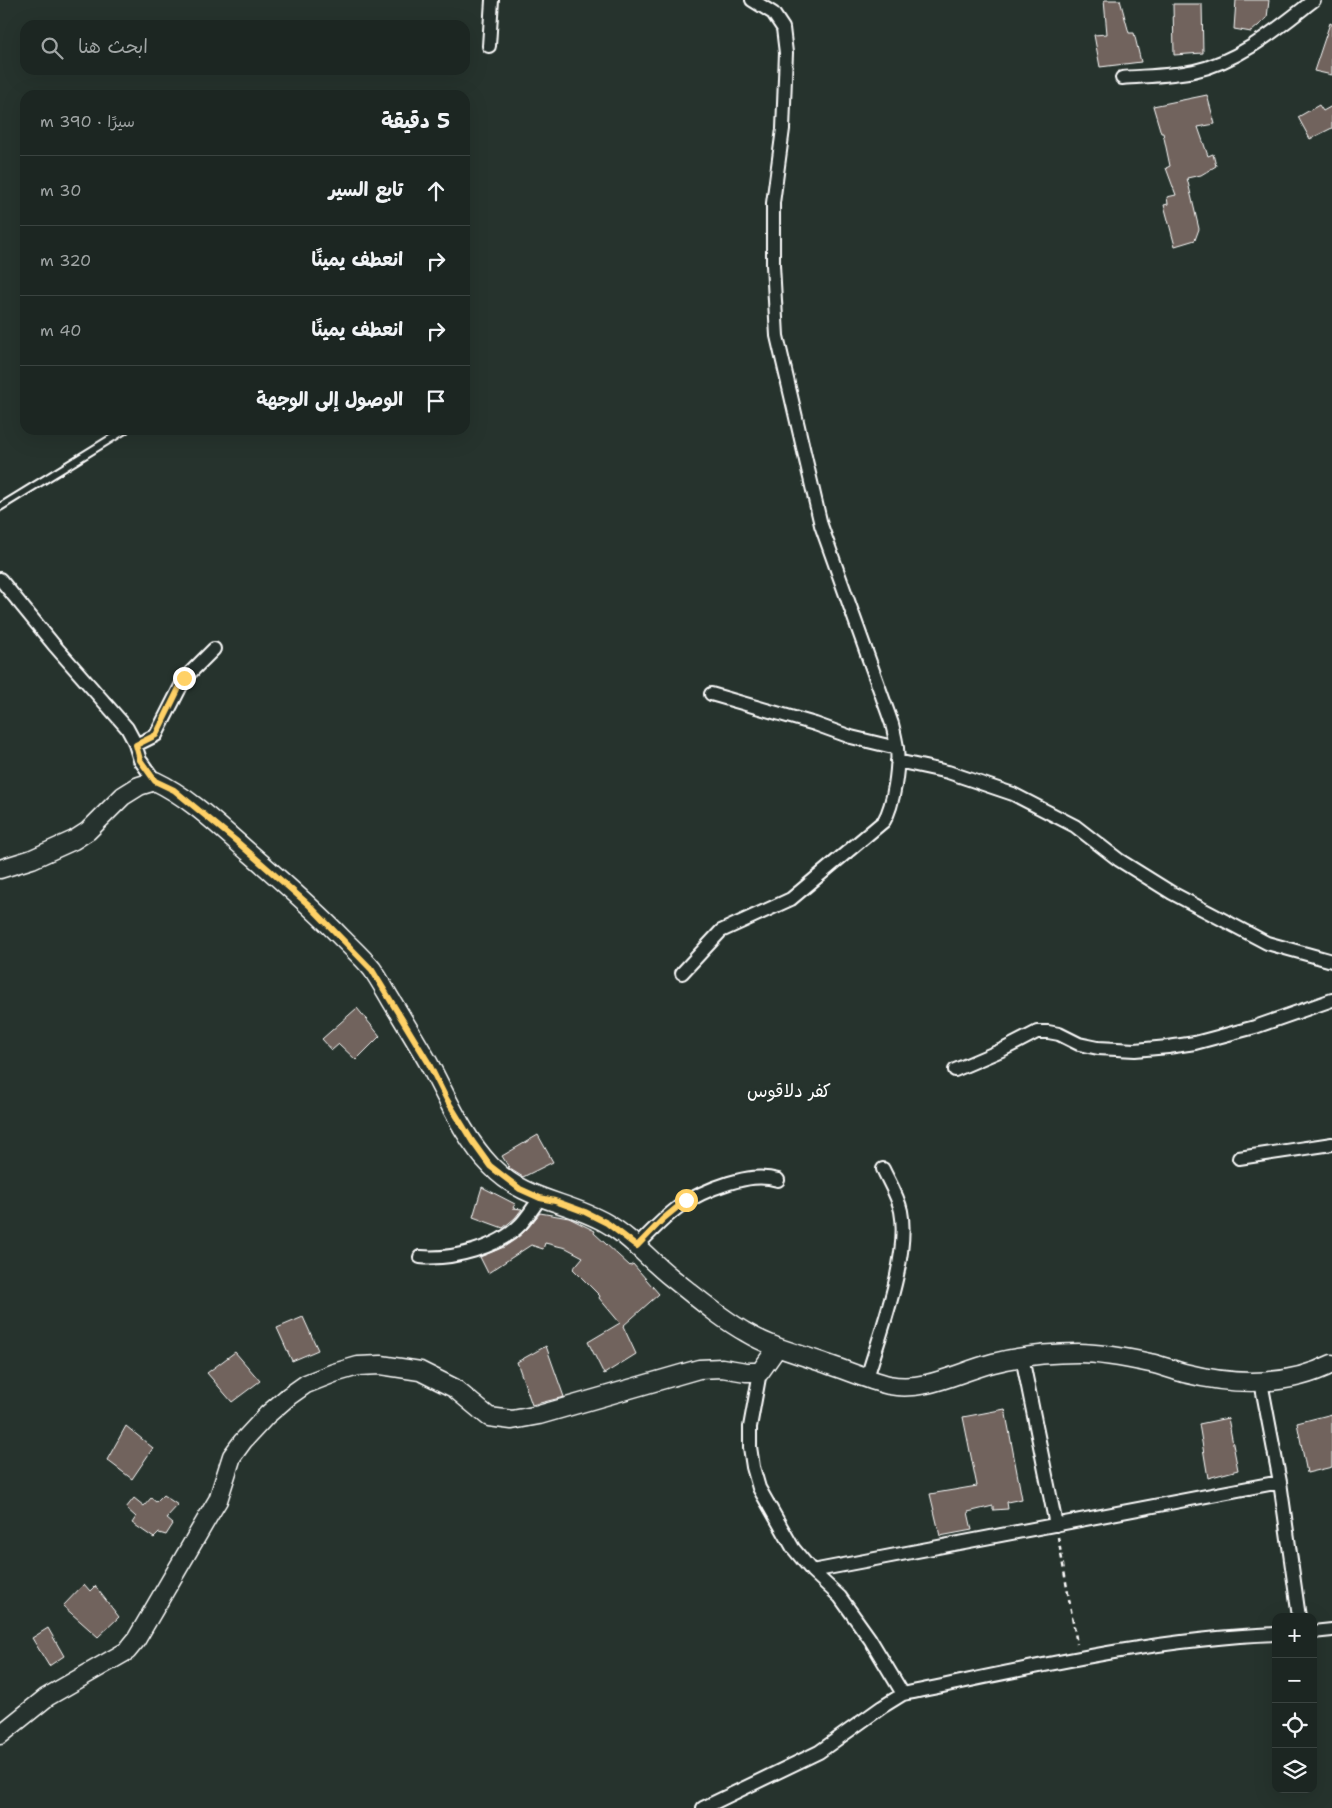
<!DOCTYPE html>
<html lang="ar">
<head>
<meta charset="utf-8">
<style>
	:root { --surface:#1c2622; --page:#29322f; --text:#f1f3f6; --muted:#a0a5a5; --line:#3a4340 }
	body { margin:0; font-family:"Shantell Sans","Playpen Sans Arabic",sans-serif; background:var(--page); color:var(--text); direction:rtl }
	.controls { position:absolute; right:15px; bottom:15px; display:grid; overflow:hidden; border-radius:10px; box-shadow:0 5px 20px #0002 }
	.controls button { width:45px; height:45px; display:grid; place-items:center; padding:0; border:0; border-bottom:1px solid var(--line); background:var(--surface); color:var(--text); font:25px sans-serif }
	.stop { position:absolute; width:15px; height:15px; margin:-11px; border:4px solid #ffd166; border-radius:50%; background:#fff }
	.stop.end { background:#ffd166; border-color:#fff; box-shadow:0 1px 5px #0008 }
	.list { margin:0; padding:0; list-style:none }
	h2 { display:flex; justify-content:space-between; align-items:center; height:65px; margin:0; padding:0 20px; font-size:21px }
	h2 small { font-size:16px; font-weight:400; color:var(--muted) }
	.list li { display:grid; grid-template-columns:32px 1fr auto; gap:15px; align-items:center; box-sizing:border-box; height:70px; padding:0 20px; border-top:1px solid var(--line) }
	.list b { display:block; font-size:19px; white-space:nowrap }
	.list em { font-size:16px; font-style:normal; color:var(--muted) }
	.icon { flex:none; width:28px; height:28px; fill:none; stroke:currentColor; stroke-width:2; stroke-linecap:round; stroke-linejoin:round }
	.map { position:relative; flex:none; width:1332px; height:1808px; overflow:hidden; direction:ltr }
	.search { position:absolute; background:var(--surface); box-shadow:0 5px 20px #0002; left:20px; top:20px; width:450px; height:55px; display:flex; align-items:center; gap:12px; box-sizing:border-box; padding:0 18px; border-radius:15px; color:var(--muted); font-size:19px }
	.panel { position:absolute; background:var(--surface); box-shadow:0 5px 20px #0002; left:20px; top:90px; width:450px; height:345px; border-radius:15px; direction:rtl }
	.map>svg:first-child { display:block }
</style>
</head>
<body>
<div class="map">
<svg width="1332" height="1808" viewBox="0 0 1332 1808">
	<rect width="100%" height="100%" fill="#26332d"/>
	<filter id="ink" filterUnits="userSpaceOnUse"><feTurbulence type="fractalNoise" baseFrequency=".02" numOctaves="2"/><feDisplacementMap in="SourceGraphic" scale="10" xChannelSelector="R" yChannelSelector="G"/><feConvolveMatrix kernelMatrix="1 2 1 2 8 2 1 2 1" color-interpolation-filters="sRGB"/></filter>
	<g filter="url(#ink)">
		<!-- building -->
		<path fill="#71645d" stroke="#fff" d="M1104 0H1120L1129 33H1134L1141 62 1100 67 1094 35 1107 34Z
			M1236 0H1269L1267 18 1251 32 1234 29Z
			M1173 4H1202L1203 53 1174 55Z
			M1330 23 1332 24V75L1314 71Z
			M1207 95 1215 124 1198 127 1208 156 1213 154 1216 166 1201 175 1187 178 1199 229 1195 240 1175 246 1164 205 1168 204 1167 197 1176 195 1166 168 1170 166 1163 133H1161L1153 106Z
			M1319 105 1323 111 1332 106V128L1310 139 1298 117Z
			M357 1008 380 1036 356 1060 339 1044 332 1050 322 1039Z
			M538 1135 553 1162 523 1177 510 1169 502 1156Z
			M482 1187 515 1204 513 1208 522 1209 515 1218 503 1228 473 1217Z
			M540 1213 569 1218 595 1231 594 1233 630 1266 633 1264 659 1294 623 1326 636 1354 604 1374 588 1342 620 1323 599 1298 600 1296 573 1269 583 1257 566 1248 545 1243 543 1249 531 1245 488 1273 480 1257 504 1247 516 1239 527 1229Z
			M303 1317 318 1350 292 1361 277 1328Z
			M546 1346 564 1397 532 1405 517 1362Z
			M235 1352 260 1381 232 1402 207 1373Z
			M1005 1409 1022 1499 1007 1502 1008 1509 993 1510V1506L968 1512 972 1530 940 1536 930 1494 977 1486 963 1417Z
			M1332 1414V1467L1307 1473 1297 1423Z
			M1228 1418 1238 1470 1208 1478 1199 1424Z
			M126 1426 153 1448 132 1479 107 1460Z
			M163 1495 178 1505 166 1518 173 1524 166 1535 159 1533 154 1538 132 1523 136 1517 126 1508 134 1498 144 1506 151 1498 156 1502Z
			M84 1584 90 1591 95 1586 119 1617 98 1637 63 1606Z
			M48 1628 64 1656 49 1666 32 1638Z"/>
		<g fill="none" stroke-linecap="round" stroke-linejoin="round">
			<defs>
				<path id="lane" d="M0 507 125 430"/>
				<path id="street" d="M489 46 492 0
					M1122 78C1146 76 1170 76 1194 71 1240 61 1278 28 1314 0
					M0 579 54 645 127 728 134 741 140 760 155 781
					M711 694 815 724 851 737 897 748
					M136 745 156 735 185 678 214 649
					M897 761 948 772 1013 794 1075 826 1119 860 1172 893 1267 943 1332 961
					M682 973 721 931 791 899 884 821C894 804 899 767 897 748 896 740 894 732 892 724L821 525 777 336 773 265V203L783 129 786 53 783 28 773 13 752 0
					M955 1070 1004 1049 1037 1032H1048L1059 1034 1079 1044 1098 1048 1135 1050 1168 1047 1195 1043 1255 1027 1332 1000
					M1239 1158 1332 1144
					M637 1246C669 1213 684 1197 729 1183 746 1178 761 1175 778 1180
					M420 1257C452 1260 498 1248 521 1224 528 1216 534 1207 540 1198
					M1022 1357 1056 1525
					M760 1372 750 1427V1447L753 1467 759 1488 793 1548 812 1571 840 1597 870 1639 903 1694
					M867 1378C880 1333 910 1257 901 1211 898 1196 889 1182 883 1169
					M1261 1382 1280 1482 1299 1617
					M812 1571 1280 1482
					M1313 1632 1332 1630
					M703 1808 819 1752 882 1707 903 1694C1026 1669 1149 1639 1276 1634"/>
				<path id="secondary" d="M0 869 32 859 74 840 88 831 123 796 139 786 155 781C191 798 222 829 252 855 283 882 314 909 342 938 352 948 363 958 372 969 379 979 385 990 391 1000 403 1020 416 1041 428 1062 447 1097 463 1137 491 1166 524 1201 566 1200 606 1223 631 1237 649 1260 672 1278 696 1297 720 1318 747 1333 772 1348 800 1354 827 1364 848 1371 868 1380 889 1385 926 1392 958 1372 993 1363 1021 1356 1050 1353 1078 1353 1102 1353 1127 1358 1150 1363 1161 1365 1172 1370 1184 1373 1232 1385 1286 1387 1332 1364
					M0 1735 47 1697 127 1651 136 1640 209 1515 218 1500 232 1456 243 1441 267 1415 289 1396 306 1384 334 1373 358 1366 381 1365 420 1371 454 1388 489 1417 512 1420 539 1415 699 1369 722 1368 746 1372H760L777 1348"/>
			</defs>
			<!-- lane casing -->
			<use href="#lane" stroke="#fff" stroke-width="10"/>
			<!-- street casing -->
			<use href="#street" stroke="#fff" stroke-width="16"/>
			<!-- secondary casing -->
			<use href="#secondary" stroke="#fff" stroke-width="21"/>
			<!-- path -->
			<path stroke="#fff" stroke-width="2.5" stroke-dasharray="5 4" stroke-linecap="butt" d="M1058 1537 1077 1644"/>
			<!-- lane -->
			<use href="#lane" stroke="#26332d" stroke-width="6"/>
			<!-- street -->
			<use href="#street" stroke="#26332d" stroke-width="12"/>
			<!-- secondary -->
			<use href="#secondary" stroke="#26332d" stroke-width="18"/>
		</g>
	</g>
	<g fill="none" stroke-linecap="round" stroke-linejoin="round" filter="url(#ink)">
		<!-- route -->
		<path stroke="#ffd166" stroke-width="6" d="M184 678 156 735 136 745 140 760 155 781 174 790 235 840 309 905 372 970 428 1062 447 1100 472 1141 490 1166 520 1189 540 1198 555 1201 585 1212 607 1223 637 1246 663 1219 686 1200"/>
	</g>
	<g text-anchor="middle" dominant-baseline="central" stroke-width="5" stroke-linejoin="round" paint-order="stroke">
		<!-- quarter labels -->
		<g font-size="18" fill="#fff" stroke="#26332d">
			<text x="789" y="1091">كفر دلاقوس</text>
		</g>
	</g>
</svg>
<div class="controls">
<button>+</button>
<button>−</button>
<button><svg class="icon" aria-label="locate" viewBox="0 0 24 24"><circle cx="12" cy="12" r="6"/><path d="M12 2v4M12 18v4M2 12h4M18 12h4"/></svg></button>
<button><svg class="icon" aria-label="layers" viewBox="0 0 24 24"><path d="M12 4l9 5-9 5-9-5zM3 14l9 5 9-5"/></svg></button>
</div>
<div class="stop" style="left:686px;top:1200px"></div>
<div class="stop end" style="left:184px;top:678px"></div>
<div class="search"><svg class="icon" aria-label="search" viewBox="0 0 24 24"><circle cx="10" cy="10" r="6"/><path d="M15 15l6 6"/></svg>ابحث هنا</div>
<section class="panel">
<h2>5 دقيقة<small>سيرًا · 390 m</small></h2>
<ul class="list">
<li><svg class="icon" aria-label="ahead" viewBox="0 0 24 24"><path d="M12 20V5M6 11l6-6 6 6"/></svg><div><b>تابع السير</b></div><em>30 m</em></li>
<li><svg class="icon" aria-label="right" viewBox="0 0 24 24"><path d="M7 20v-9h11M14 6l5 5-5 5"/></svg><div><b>انعطف يمينًا</b></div><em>320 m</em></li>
<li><svg class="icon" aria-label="right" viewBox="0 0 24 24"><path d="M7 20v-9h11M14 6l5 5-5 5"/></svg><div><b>انعطف يمينًا</b></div><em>40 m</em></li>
<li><svg class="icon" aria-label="arrive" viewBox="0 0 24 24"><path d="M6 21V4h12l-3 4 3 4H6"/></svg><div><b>الوصول إلى الوجهة</b></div></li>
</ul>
</section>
</div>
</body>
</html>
